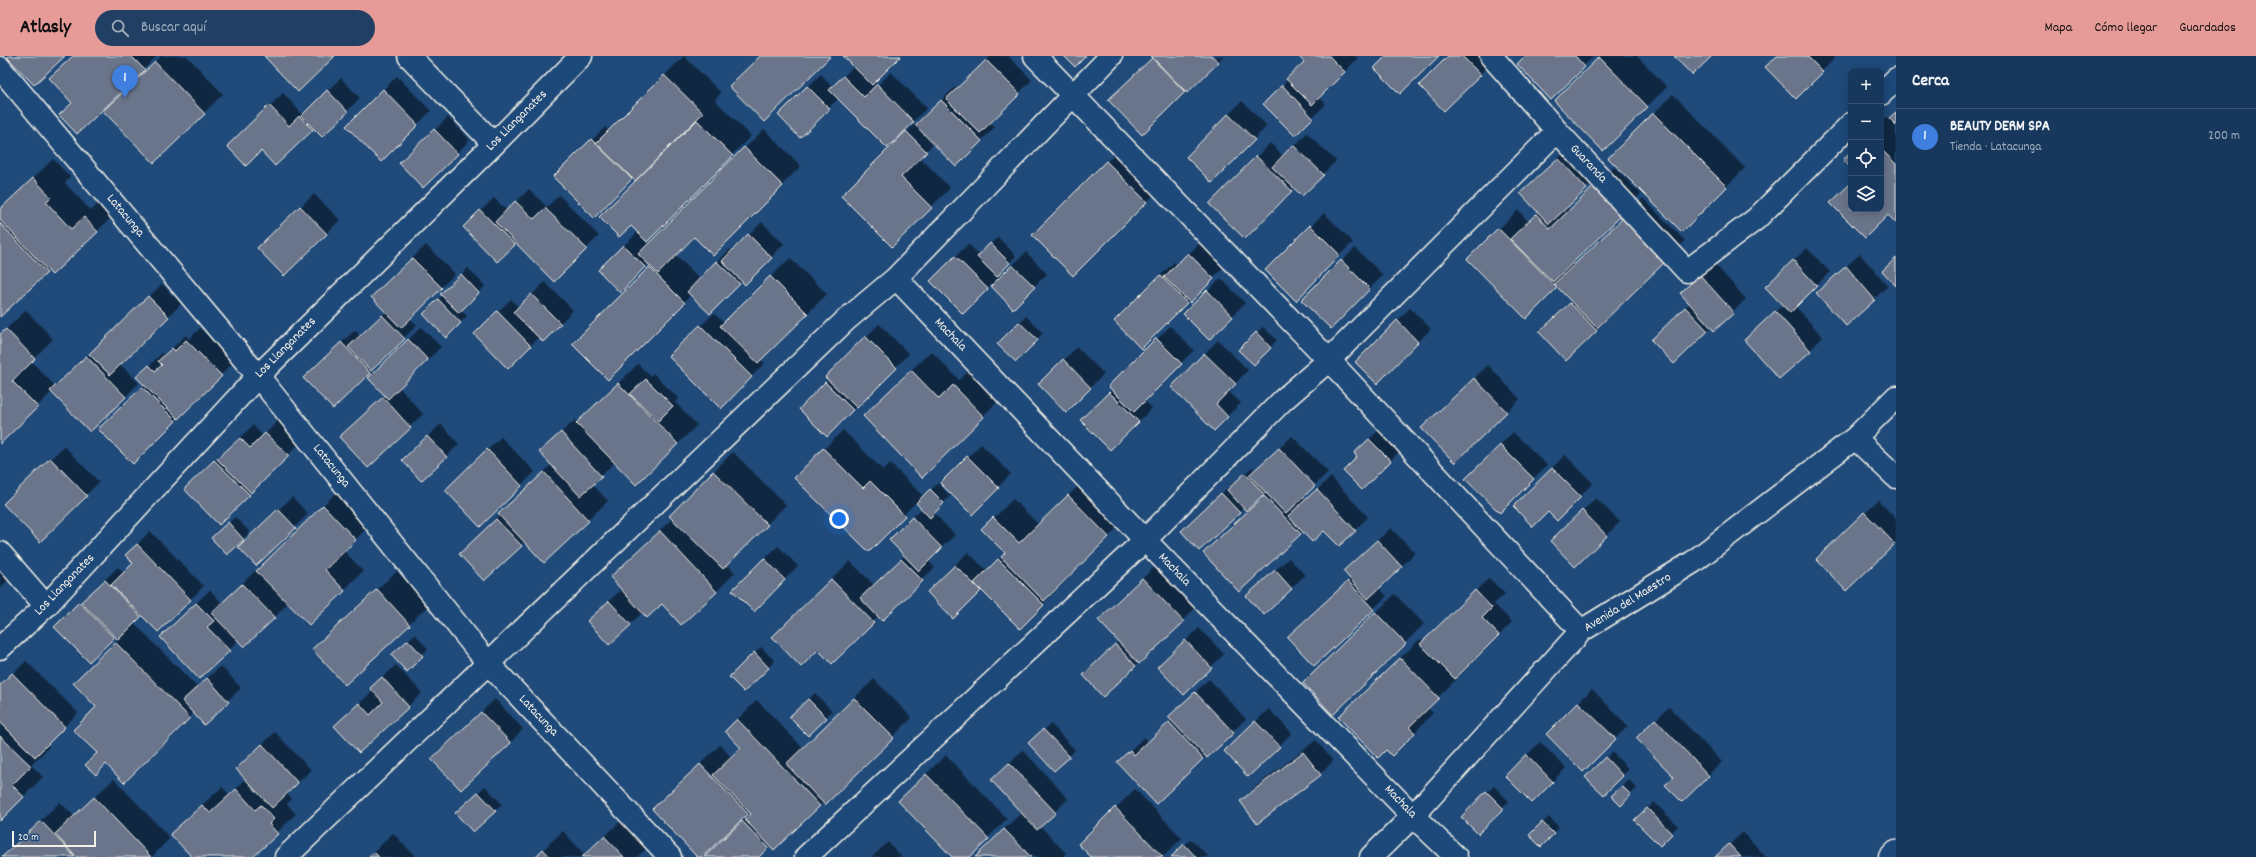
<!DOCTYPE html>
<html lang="es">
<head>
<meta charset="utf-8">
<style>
	:root { --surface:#17385c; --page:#203f62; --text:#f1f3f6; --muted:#9eacbb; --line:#365272; --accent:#e69b98 }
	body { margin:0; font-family:Dekko,sans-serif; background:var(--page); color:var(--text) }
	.controls { position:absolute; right:12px; top:12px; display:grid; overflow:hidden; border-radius:8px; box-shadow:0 2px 10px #0003 }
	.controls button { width:36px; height:36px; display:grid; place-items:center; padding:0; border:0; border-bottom:1px solid var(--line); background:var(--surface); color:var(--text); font:20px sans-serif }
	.scale { position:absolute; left:12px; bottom:10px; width:84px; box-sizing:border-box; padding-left:4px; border:2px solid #f4f1e8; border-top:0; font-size:11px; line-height:14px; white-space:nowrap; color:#f4f1e8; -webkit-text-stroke:3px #1f4a7a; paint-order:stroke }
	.you { position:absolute; left:839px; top:463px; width:14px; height:14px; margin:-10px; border:3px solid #fff; border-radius:50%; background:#1a73e8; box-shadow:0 0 0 6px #1a73e833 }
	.badge { display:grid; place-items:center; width:26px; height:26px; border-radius:50%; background:var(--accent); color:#fff; font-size:13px; font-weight:700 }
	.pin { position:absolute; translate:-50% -33px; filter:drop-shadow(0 1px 2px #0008) }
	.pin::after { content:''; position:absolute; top:21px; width:14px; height:12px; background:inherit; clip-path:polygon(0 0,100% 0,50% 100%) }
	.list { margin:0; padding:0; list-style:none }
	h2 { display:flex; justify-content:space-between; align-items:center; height:52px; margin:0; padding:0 16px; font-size:17px }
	h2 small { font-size:13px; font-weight:400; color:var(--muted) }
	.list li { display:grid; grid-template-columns:26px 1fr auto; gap:12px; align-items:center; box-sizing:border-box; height:56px; padding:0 16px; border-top:1px solid var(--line) }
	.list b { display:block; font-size:15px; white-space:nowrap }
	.list p { margin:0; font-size:13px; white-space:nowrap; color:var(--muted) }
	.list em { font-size:13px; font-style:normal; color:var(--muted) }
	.icon { flex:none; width:22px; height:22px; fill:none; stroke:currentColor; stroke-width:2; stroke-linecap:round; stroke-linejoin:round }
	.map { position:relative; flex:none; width:1896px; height:801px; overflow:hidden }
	header { display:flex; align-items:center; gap:24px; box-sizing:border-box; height:56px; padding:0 20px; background:var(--accent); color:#111 }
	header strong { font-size:19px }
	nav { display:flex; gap:22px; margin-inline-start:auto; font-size:14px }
	.search { width:280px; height:36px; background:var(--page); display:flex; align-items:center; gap:10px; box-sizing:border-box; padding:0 14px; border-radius:22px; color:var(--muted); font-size:15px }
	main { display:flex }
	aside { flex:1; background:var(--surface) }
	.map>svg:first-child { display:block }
</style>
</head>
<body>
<header>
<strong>Atlasly</strong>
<div class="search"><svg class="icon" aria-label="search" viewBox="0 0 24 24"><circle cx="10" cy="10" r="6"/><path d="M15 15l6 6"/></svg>Buscar aquí</div>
<nav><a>Mapa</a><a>Cómo llegar</a><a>Guardados</a></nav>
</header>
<main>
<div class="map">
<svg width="1896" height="801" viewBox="0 0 1896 801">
	<rect width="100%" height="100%" fill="#1f4a7a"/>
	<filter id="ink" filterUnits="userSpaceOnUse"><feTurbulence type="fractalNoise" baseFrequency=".025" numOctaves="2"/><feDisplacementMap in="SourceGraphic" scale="8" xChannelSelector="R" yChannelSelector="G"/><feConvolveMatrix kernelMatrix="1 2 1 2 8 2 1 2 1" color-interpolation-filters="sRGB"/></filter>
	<g filter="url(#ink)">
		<!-- shadow -->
		<path fill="#0007" d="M73 0H157L144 13 73 47 51 22Z
			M161 0H187L223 38 154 106 124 36Z
			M684 0 721 37 715 44 751 80 645 185 649 189 764 73 801 110 713 198 694 180 676 199 700 223 730 193 733 195 762 166 784 188 745 228 742 224 710 257 691 239 608 323 573 288 652 210 649 207 620 235 599 214 638 176 636 125 632 121 594 160 555 121 605 71 609 75Z
			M845 0H900L874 25 878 29 891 16 927 52 887 91 839 42 800 80 779 59 821 18 833 31 854 10Z
			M991 0H1008L1032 24 990 66 995 71 956 109 934 87 920 101 950 132 892 190 842 140 926 57 927 58 955 31 957 34Z
			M1152 0H1224L1142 77 1110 44 1153 1Z
			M1299 0H1355L1358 2 1319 41 1326 48 1295 79 1264 48 1305 6Z
			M1449 0H1488L1493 5 1444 54Z
			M1526 0H1594L1551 42Z
			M1601 0H1637L1667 31 1603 93 1556 45Z
			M1778 0H1833L1835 2 1796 41Z
			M397 20 431 55 381 104 347 70Z
			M341 22 360 42 322 80 313 71 275 108 261 94 229 90 283 37 302 58Z
			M1673 38 1745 112 1682 175 1609 102Z
			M1242 45 1267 70 1212 126 1187 101Z
			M1896 57V166L1888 157 1865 180 1832 147 1851 128V153H1881V67L1887 61 1890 63Z
			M448 61 470 84 423 130 401 107Z
			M1307 77 1336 105 1302 139 1295 131 1245 181 1211 148 1270 87 1284 101Z
			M1126 87 1166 127 1073 219 1033 179Z
			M1572 89 1600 119 1567 151 1570 154 1614 111 1641 138 1571 207 1573 210 1643 142 1685 185 1608 260 1609 261 1596 274 1553 263 1572 245 1558 231 1526 262 1468 203 1518 154 1529 166 1539 156 1521 137Z
			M53 103 70 121 65 127 91 155 103 143 117 156 52 218 49 214 0 260V154Z
			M529 133 547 151 559 139 599 180 554 224 516 186 497 204 464 171 494 142 507 155Z
			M314 138 340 164 326 178 272 179Z
			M1324 157 1353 186 1296 243 1267 214Z
			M998 181 1016 200 998 218 1000 220 963 257 931 225 968 188 980 199Z
			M1202 185 1226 209 1141 291 1115 265 1174 206 1177 209Z
			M426 189 455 218 410 262 417 269 369 317 318 309 355 274 360 280 386 256V228Z
			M1355 192 1383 219 1331 272 1303 244Z
			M1807 192 1830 216 1795 250 1823 281 1810 294 1758 271 1783 249 1780 218Z
			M1026 196 1047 218 1013 251 992 230Z
			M1860 198 1888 230 1846 269 1831 224Z
			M790 202 827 238 761 304 765 307 721 351 670 300 714 257 724 267Z
			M1714 207 1746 243 1714 273 1711 271 1674 307 1665 271 1690 247 1695 224Z
			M468 212 485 230 461 254 467 260 446 281 424 258Z
			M1221 222 1245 247 1209 283 1184 258Z
			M545 226 573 254 543 285 539 281 508 312 475 278 511 243 519 252Z
			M162 228 181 248 120 308 139 327 126 340 90 375 52 336 0 387V279L26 254 53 283 31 305 56 331Z
			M1410 252 1431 273 1377 327 1357 306Z
			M1026 260 1043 277 1016 305 999 288Z
			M879 268 909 298 827 379 800 353 829 324 826 321Z
			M1170 270 1194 294 1144 344 1152 352 1138 366 1082 364 1113 333 1110 330Z
			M421 271 441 291 399 331 423 358 368 410 354 368 386 339 382 309Z
			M1263 271 1277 284 1254 308 1239 294Z
			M200 272 234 306 133 406 113 360 145 329 138 321 162 297 165 299 186 279 189 283Z
			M1218 284 1248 314 1228 335 1241 347 1214 373 1172 331Z
			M1077 291 1104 318 1066 355 1039 328Z
			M931 295 959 324 973 311 1002 341 983 360 883 341Z
			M638 308 650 320 653 317 679 343 675 346 697 369 678 388 615 406 592 428 608 445 544 506 525 485 484 524 460 498 552 408 554 383 575 364 578 367Z
			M1488 309 1520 343 1507 356 1436 359Z
			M279 364 301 386 219 468 185 433 253 369 263 380Z
			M441 368 459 388 446 401 416 391Z
			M1383 370 1404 391 1362 433 1359 401 1355 397Z
			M843 374 883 414 890 407 924 441 938 427 950 440 934 457 955 479 928 504 935 512 879 560 832 607 792 562 850 505 874 529 905 499 890 484 922 452 916 446 869 494 795 422Z
			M1513 376 1547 409 1500 456 1467 423Z
			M1292 380 1328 416 1303 441 1306 444 1331 421 1368 461 1355 474 1303 475 1239 534 1204 497 1267 437 1266 435 1246 453 1244 451 1200 494 1195 462 1235 425 1236 426 1252 411 1256 415Z
			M501 381 535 416 480 469 459 421Z
			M981 388 1011 418 972 457 942 427Z
			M64 390 99 426 40 485 4 448Z
			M733 396 786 449 727 508 735 517 716 536 662 547 643 556 609 588 601 552 622 533 611 521 673 462 670 460Z
			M1565 399 1593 427 1557 464 1548 455 1514 450Z
			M1087 421 1127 462 1020 571 982 533 953 561 928 536 968 496 987 515 1006 497 983 473 1013 443 1039 469Z
			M342 431 375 464 344 495 363 515 344 534 288 547 274 562 239 584 229 594 174 568 210 534 222 547Z
			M292 441 308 458 295 471 253 478Z
			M1596 442 1620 466 1575 510 1565 472Z
			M1878 444 1896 463V486L1846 533 1830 490Z
			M235 461 250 476 227 498 219 476Z
			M1391 472 1415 497 1379 532 1387 540 1314 609 1301 568 1351 522 1358 502Z
			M150 475 204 530 158 575 142 559 134 567 197 631 221 610 241 632 204 668 194 657 124 725 98 697V650L74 627 119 583 115 579 89 605 55 571 118 511 124 517 134 507 127 499Z
			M778 490 798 510 754 554 733 534Z
			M1289 502 1305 519 1264 558 1261 527Z
			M0 503 15 518 0 532Z
			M1162 504 1202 546 1104 639 1097 606 1119 585 1118 545Z
			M397 515 429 549 345 628 333 574Z
			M1489 522 1505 538 1494 548 1512 566 1428 652 1433 657 1414 677 1359 642 1420 583 1423 586Z
			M1395 538 1424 568 1405 587 1323 608Z
			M1199 572 1224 598 1211 611 1172 598Z
			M415 578 428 593 407 614 399 593Z
			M761 591 775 605 744 635 730 621Z
			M26 605 78 657 47 688 49 691 31 709 43 721 0 764V630Z
			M396 609 422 637 359 696 349 657 373 635 371 632Z
			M874 623 912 662 774 793 770 789 758 801H706L751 757 749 755 699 801 673 734 720 689 732 702 742 692 726 675 757 644 803 692Z
			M1209 623 1246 663 1156 747 1118 706 1144 681 1148 686 1172 664 1183 648Z
			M1592 633 1628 670 1583 714 1547 678Z
			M815 637 832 655 808 679 791 661Z
			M495 643 523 673 510 687 446 690Z
			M1669 651 1722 706 1682 745 1675 721 1637 682Z
			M1269 653 1292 677 1248 719 1238 682Z
			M1051 668 1075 694 1069 700 1036 681Z
			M275 676 311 714 287 737 292 743 287 748 296 758 252 801H193L191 759 222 731 230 739 246 723 250 700Z
			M1316 684 1333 705 1320 718 1241 746 1254 732Z
			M1540 686 1566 712 1532 745 1506 720Z
			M1023 694 1068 743 1040 770 1066 797 1062 801H975L1022 756 1005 711Z
			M1612 696 1629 713 1604 738 1587 721Z
			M946 699 1007 763 968 801H953L918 726Z
			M114 723 170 782 152 801H3L60 746 74 760Z
			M1629 724 1637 732 1621 749 1612 740Z
			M485 730 502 748 473 775 463 751Z
			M1494 730 1509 745 1478 776 1462 761Z
			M1135 733 1182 782 1163 801H1093L1080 788Z
			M1654 746 1678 770 1660 788 1636 764Z
			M1549 761 1559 771 1541 789 1530 779Z
			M624 762 650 789 637 801H535L563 775 585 799Z
			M1743 776 1766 801H1716Z
			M393 777 416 801H369Z
			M1191 783 1208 800 1207 801H1173Z
			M888 786 902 801H872Z"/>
		<!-- building -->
		<path fill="#6b758b" stroke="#f4f1e8" d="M9 0H65L34 29 7 1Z
			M73 0H131L145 14 77 78 59 59 72 47 49 22Z
			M264 0H335L298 36Z
			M760 0H831L764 66 729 30Z
			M843 0H901L872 29Z
			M1064 0H1086L1075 11Z
			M1151 0H1212L1219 6 1187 37Z
			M1298 0H1329L1345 16 1312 49 1286 23 1304 6Z
			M1386 0H1439L1400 38 1374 12Z
			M1448 0H1462L1481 19 1444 55 1419 29Z
			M1525 0H1575L1585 11 1551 44 1517 8Z
			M1674 0H1712L1692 19Z
			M1777 0H1807L1823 16 1796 43 1765 11Z
			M1599 1 1648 51 1603 95 1554 45Z
			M1152 2 1185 36 1142 79 1108 44Z
			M986 4 1020 38 980 77 946 43Z
			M155 6 205 58 154 107 103 55Z
			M664 19 703 57 635 125 596 87Z
			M843 20 864 41 877 28 914 66 887 92 829 34Z
			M1282 29 1313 62 1295 80 1263 48Z
			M807 30 830 53 800 82 778 59Z
			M383 33 418 69 381 106 346 70Z
			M327 34 348 56 322 81 301 60Z
			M941 44 982 85 956 111 915 69Z
			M269 49 289 70 299 60 313 74 275 110 261 95 246 110 227 90Z
			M1896 56V69L1889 62Z
			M1653 57 1727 131 1682 176 1608 102Z
			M1228 58 1255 84 1212 127 1186 101Z
			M697 64 733 100 647 186 631 170 619 181 599 161Z
			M434 73 458 98 423 132 399 107Z
			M906 75 927 96 901 121 932 152 892 191 841 140Z
			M591 83 632 123 594 162 553 121Z
			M1293 89 1324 119 1302 140 1272 111Z
			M744 91 783 130 713 200 694 181 658 218 638 198Z
			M1881 93 1896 108V167L1888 159 1865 182 1830 147 1851 127V153H1881Z
			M1851 95V112L1843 104Z
			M1256 100 1292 135 1245 183 1209 148Z
			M1558 102 1587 133 1549 168 1520 137Z
			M1106 105 1147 146 1073 220 1032 179Z
			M33 122 51 141 46 146 71 173 84 161 98 176 52 219 0 164V153Z
			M1595 129 1623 158 1553 226 1510 183 1536 158 1550 173Z
			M515 145 534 163 545 152 587 193 554 226 495 166Z
			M300 150 327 178 284 220 257 192Z
			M480 154 515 189 497 206 463 171Z
			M1624 161 1666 205 1597 272 1554 228Z
			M0 167 47 217 0 261Z
			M1310 169 1340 199 1296 245 1265 214Z
			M1498 172 1557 232 1526 263 1467 203Z
			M748 178 772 202 745 229 722 205Z
			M990 187 1010 207 997 221 977 201Z
			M623 189 645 211 620 237 598 214Z
			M1188 197 1214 223 1190 247 1164 221Z
			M955 200 988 233 963 258 930 225Z
			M412 202 442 232 401 272 371 241Z
			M1896 202V230L1882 215Z
			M1341 204 1370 233 1331 273 1301 244Z
			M1793 204 1817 230 1790 257 1765 231Z
			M716 205 740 228 710 258 687 236Z
			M1012 209 1035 231 1013 253 991 230Z
			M1846 210 1875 244 1846 270 1816 237Z
			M649 211 685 247 608 324 572 288Z
			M461 218 479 237 459 257 440 238Z
			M1160 219 1187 247 1141 293 1114 265Z
			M1700 219 1734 257 1714 275 1680 237Z
			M770 220 808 258 758 307 720 270Z
			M1207 234 1233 261 1209 284 1183 258Z
			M531 238 561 268 543 286 513 256Z
			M148 240 169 261 110 319 89 298Z
			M438 243 461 267 446 282 423 258Z
			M1570 247 1597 275 1566 305 1539 276Z
			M1685 251 1708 275 1674 308 1651 284Z
			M497 255 531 290 508 313 474 278Z
			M1775 255 1811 295 1779 323 1744 284Z
			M382 259 405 283 371 315 348 291Z
			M1397 264 1418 286 1377 328 1355 306Z
			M1019 266 1038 284 1016 306 997 288Z
			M700 269 752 321 721 353 668 300Z
			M6 273 35 303 12 325 38 351 0 388V278Z
			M1256 276 1271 292 1254 309 1238 294Z
			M865 280 897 312 857 352 825 321Z
			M1156 282 1182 308 1134 356 1108 330Z
			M408 283 428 304 388 343 368 322Z
			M186 284 222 320 178 363 136 321 149 309 155 315 162 309 158 305 172 292 175 295Z
			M341 286 370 317 333 353 303 322Z
			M1204 297 1236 328 1216 348 1228 361 1214 375 1171 331Z
			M86 300 126 341 90 376 50 335Z
			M1063 303 1091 332 1066 357 1038 328Z
			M911 314 939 343 953 329 984 361 922 422 863 360Z
			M1474 322 1507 356 1455 407 1421 372Z
			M646 323 673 350 658 365 630 338Z
			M825 326 853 354 827 381 799 353Z
			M618 327 678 388 636 429 576 367Z
			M142 331 176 365 133 408 98 373Z
			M1109 336 1139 366 1110 394 1080 364Z
			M383 341 411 372 368 412 339 381Z
			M561 376 602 421 580 440 539 396Z
			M265 377 289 400 251 437 217 403 240 382 250 392Z
			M427 380 447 401 421 425 402 404Z
			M1369 383 1391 405 1362 434 1343 415 1357 401 1354 397Z
			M1500 389 1534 423 1500 457 1465 423Z
			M823 392 863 432 870 425 905 460 869 496 794 422Z
			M1279 392 1315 430 1286 458 1249 419Z
			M487 393 522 430 480 471 445 434Z
			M967 400 999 432 972 459 940 427Z
			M50 402 87 440 40 486 3 448Z
			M214 404 250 439 219 469 184 433Z
			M1552 412 1581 441 1557 465 1548 456 1533 471 1513 450Z
			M713 415 768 469 723 513 669 460Z
			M544 416 589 465 544 507 498 458Z
			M1245 417 1264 438 1246 455 1227 434Z
			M930 433 944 447 930 462 916 447Z
			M1317 433 1356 475 1339 490 1324 475 1312 486 1288 460Z
			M1221 437 1240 457 1199 495 1181 475Z
			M1068 439 1109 481 1044 545 1001 501 1005 497 981 473 993 461 1019 487Z
			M1264 440 1301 478 1239 536 1203 497Z
			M323 449 356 484 325 514 345 535 309 569 256 515Z
			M278 453 296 472 256 510 238 491Z
			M1582 454 1607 480 1575 511 1550 485Z
			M1864 456 1895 488 1846 535 1816 503Z
			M912 461 942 492 919 515 889 484Z
			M496 463 522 490 484 525 459 498Z
			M228 466 244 484 227 499 211 482Z
			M660 475 717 536 681 569 662 548 647 562 610 521Z
			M1377 484 1402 511 1368 543 1343 515Z
			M137 488 191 544 158 576 111 529 133 507 125 499Z
			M764 502 785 524 754 556 732 534Z
			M901 503 923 525 882 565 860 542Z
			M998 503 1044 549 1020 573 974 527Z
			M955 509 981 535 953 563 927 536Z
			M1275 514 1292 533 1264 559 1246 540Z
			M1142 522 1184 566 1139 608 1098 564Z
			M831 523 874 567 832 608 818 594 801 611 772 581Z
			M105 524 141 561 118 584 81 546Z
			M1348 525 1374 554 1314 610 1287 581Z
			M242 528 275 562 244 591 211 557Z
			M377 533 410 569 345 629 312 593Z
			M1475 534 1492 552 1482 562 1499 579 1455 623 1420 588Z
			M609 545 631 569 609 589 587 565Z
			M79 546 114 582 89 606 54 571Z
			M196 547 214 565 207 571 230 595 199 623 160 581Z
			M1375 556 1406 588 1333 659 1303 627Z
			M408 584 423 600 407 616 391 599Z
			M1185 584 1212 612 1184 639 1157 611Z
			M115 586 190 662 124 727 106 708 96 719 85 709 97 697 73 674 96 651 73 627Z
			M1115 588 1136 610 1103 641 1083 619Z
			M754 596 769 612 744 636 729 621Z
			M1400 602 1439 642 1409 671 1415 677 1392 700 1386 694 1378 702 1338 661Z
			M12 617 65 671 35 701 0 666V629Z
			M382 621 409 651 359 697 334 670 359 647 370 659 383 646 370 632Z
			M207 622 229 646 204 669 182 645Z
			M1195 636 1234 677 1207 702 1168 661Z
			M854 642 894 682 825 749 786 708Z
			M808 643 827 662 808 680 789 661Z
			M1578 646 1616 683 1583 716 1546 678Z
			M481 656 511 687 461 734 431 703Z
			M737 663 820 750 774 794 745 764 751 758 713 719 741 692 725 675Z
			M1655 663 1709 720 1682 746 1665 729 1674 721 1636 682Z
			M1255 665 1280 691 1248 721 1224 695Z
			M1169 666 1203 703 1156 748 1117 706 1130 694 1134 699Z
			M1043 673 1070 701 1054 715 1028 687Z
			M0 680 31 710 12 729 24 741 0 765Z
			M262 688 298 727 272 752 236 713Z
			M1303 696 1321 719 1257 768 1240 745Z
			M1526 698 1553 726 1532 747 1505 720Z
			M1605 701 1623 720 1604 739 1585 721Z
			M1009 707 1056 757 1037 774 991 724Z
			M700 708 748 758 702 801H697L652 753Z
			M926 718 989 783 970 801H952L898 745Z
			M1622 730 1631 739 1621 750 1611 740Z
			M236 733 255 754 261 749 274 763 269 768 278 778 253 801H192L170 778 202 749 210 757Z
			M1486 735 1504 753 1478 778 1461 761Z
			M478 736 496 755 473 776 455 757Z
			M94 741 151 801H76L55 778Z
			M1115 751 1163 801H1091L1078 788Z
			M1647 752 1672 778 1660 790 1634 764Z
			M41 765 75 801H2Z
			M742 765 768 792 759 801H704Z
			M1542 766 1554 778 1541 791 1529 779Z
			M1004 773 1031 801H975Z
			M604 780 624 801H582Z
			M1184 788 1196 801H1171Z
			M1729 788 1741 801H1715Z
			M543 793 550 801H535Z
			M374 796 379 801H368Z"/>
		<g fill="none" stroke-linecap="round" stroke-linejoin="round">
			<defs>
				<path id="minor" d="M409 0 494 88
					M1035 0 1329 304 1581 575
					M1491 0 1557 75 1687 215 1756 163 1851 68
					M0 12 258 320 487 606 670 801
					M1881 38 1896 23
					M896 222 1145 484 1413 760 1456 801
					M1855 382 1896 421
					M0 497 46 550
					M0 592 46 550 258 320 494 88 581 0
					M286 801 846 264 896 222 1111 0
					M806 801 1145 484 1283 344 1329 304 1557 75
					M1371 801 1413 760 1581 575 1693 506 1855 382 1896 341
					M1890 801 1896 795"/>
			</defs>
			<!-- minor casing -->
			<use href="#minor" stroke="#f4f1e8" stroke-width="25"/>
			<!-- minor -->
			<use href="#minor" stroke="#1f4a7a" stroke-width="22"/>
		</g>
	</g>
	<g text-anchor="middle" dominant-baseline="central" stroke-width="3" stroke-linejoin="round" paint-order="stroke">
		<!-- street labels -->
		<g font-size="13" fill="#f4f1e8" stroke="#1f4a7a">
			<text transform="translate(517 65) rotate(-45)">Los Llanganates</text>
			<text transform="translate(1588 108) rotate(47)">Guaranda</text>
			<text transform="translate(125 160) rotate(50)">Latacunga</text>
			<text transform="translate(950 279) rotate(46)">Machala</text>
			<text transform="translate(286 292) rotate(-45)">Los Llanganates</text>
			<text transform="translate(331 410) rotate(51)">Latacunga</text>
			<text transform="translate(1174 514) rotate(46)">Machala</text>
			<text transform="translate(65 529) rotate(-46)">Los Llanganates</text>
			<text transform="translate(1628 547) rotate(-32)">Avenida del Maestro</text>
			<text transform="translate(538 660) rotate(47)">Latacunga</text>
			<text transform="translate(1400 746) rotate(46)">Machala</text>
		</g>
	</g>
</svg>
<div class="controls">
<button>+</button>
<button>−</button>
<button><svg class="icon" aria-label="locate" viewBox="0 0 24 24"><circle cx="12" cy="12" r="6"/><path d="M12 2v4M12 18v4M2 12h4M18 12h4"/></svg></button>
<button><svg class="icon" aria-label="layers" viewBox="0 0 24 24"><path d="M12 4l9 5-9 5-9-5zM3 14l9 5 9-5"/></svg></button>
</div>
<div class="scale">20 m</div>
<div class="you"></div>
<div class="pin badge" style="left:125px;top:42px;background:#3f7fe0">1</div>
</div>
<aside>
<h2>Cerca<small></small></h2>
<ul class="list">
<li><span class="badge" style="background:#3f7fe0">1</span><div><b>BEAUTY DERM SPA</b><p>Tienda · Latacunga</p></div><em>200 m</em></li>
</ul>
</aside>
</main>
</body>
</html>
